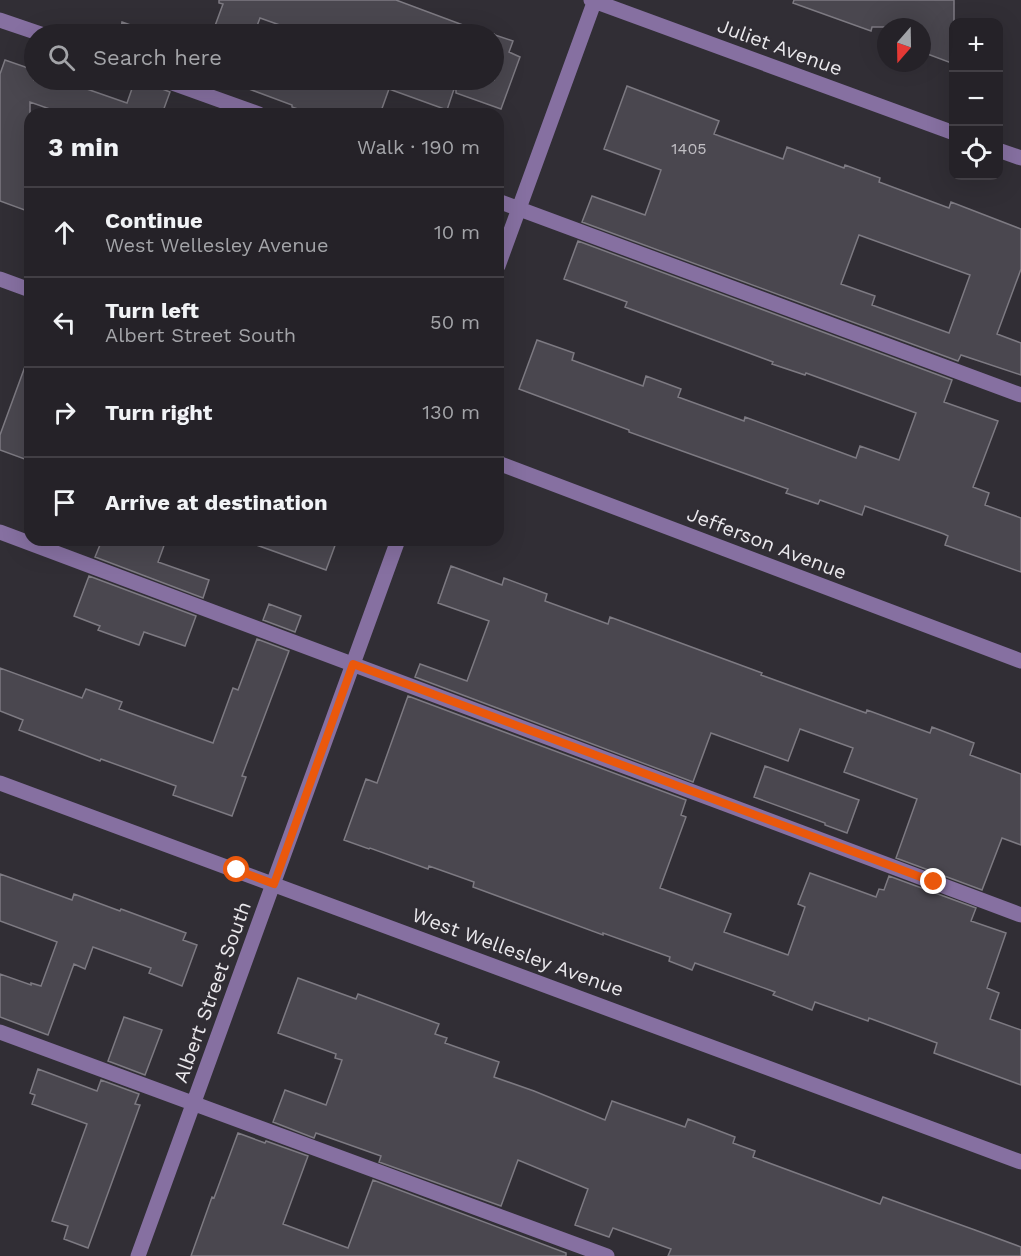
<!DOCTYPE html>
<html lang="en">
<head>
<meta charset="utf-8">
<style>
	:root { --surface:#252228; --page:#2d2a30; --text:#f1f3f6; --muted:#a3a4a8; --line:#423f45 }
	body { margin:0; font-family:"Work Sans",sans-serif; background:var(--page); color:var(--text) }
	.controls { position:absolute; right:18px; top:18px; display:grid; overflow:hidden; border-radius:12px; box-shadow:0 6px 24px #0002 }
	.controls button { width:54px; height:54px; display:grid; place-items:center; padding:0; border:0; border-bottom:2px solid var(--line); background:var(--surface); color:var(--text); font:30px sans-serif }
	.compass { position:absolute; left:877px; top:18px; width:54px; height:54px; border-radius:50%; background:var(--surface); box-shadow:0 6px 24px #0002; rotate:200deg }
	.stop { position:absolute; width:18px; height:18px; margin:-14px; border:4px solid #ea580c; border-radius:50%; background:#fff }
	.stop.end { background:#ea580c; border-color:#fff; box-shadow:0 2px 6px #0008 }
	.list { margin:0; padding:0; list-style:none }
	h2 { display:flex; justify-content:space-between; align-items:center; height:78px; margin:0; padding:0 24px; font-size:26px }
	h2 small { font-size:20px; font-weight:400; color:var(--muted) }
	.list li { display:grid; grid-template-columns:39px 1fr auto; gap:18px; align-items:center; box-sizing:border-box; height:90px; padding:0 24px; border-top:2px solid var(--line) }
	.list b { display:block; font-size:22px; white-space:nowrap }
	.list p { margin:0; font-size:20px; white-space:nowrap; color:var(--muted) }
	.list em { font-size:20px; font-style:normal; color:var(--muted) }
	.icon { flex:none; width:33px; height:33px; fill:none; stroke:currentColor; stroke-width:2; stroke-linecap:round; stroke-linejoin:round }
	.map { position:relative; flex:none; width:1021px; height:1256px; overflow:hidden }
	.search { position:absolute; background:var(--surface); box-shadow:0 6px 24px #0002; left:24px; top:24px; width:480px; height:66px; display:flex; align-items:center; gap:15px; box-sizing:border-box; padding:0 21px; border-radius:33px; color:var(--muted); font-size:22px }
	.panel { position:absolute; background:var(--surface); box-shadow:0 6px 24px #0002; left:24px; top:108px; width:480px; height:438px; border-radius:18px }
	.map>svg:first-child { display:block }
</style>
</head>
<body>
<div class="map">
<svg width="1021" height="1256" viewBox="0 0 1021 1256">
	<rect width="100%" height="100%" fill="#312e35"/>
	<!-- building -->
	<path fill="#4a474f" stroke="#7d7a82" stroke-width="1.5" fill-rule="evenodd" d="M219 0H396L487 34H305L260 18 254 34H212L223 4 219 3Z
		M794 0H954V64L922 52V27H872L871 31 793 3Z
		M122 22 156 34H120Z
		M489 33 513 41 509 52 520 57 501 109 456 93V90L454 89 447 110 389 89 380 114H312L292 107V105L233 83 231 89 207 80H494V34H488Z
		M5 60 34 70V80H61L127 103 135 80H155L157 87 170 92 162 114H64L30 102V212L0 201V74Z
		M627 86 719 121 714 134 783 159 787 147 844 168 845 165 880 178 879 182 949 208 951 202 1021 229V269L997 334 1021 343V375L961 355 958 361 582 222 592 196 645 215 661 170 604 149ZM859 235 970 275 949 333 872 305 875 296 841 284Z
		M578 241 952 380 944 402 998 421 973 487 989 493 985 505 1021 518V572L945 545 948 536 944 534 865 506 862 515 820 500 818 504 786 493 788 489 629 432V430L519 389 537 340 574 353 572 360 643 386 646 376 681 389 678 397 744 421 745 417 856 458 860 446 899 460 916 413 806 373 805 375 772 364 773 362 625 307 627 302 564 279Z
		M27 361H30V461L0 450V435Z
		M102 540H166L158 562 209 580 203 598 95 557Z
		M252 540H337L326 570 251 543Z
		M451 566 502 585 504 578 547 594 545 601 608 624 610 617 762 673 761 675 866 713 867 710 930 733 932 727 974 743 970 755 1021 774V845L1002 838 982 890 896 858 917 799 844 772 853 748 800 729 788 761 711 733 693 782 415 677 420 664 467 681 489 621 438 603Z
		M89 576 196 616 185 646 144 632 139 645 98 630 100 626 74 616Z
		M269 604 301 616 295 632 263 620Z
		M257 639 289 651 242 776 246 777 232 816 173 795 176 786 101 759 100 761 19 730 23 720 0 711V668L82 698 86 689 122 702 119 709 213 743 233 688 238 690Z
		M408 696 686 800 681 815 686 817 660 888 731 914 724 932 788 955 805 907 798 904 810 873 876 897 879 889 884 890 889 876 976 908 971 921 1006 933 987 988 999 993 990 1019 1021 1030V1085L934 1053 937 1043 869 1018 868 1021 815 1002 812 1010 773 995 775 992 695 963 692 970 669 961 670 957 603 933V935L473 887 474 882 429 866 428 869 370 848 369 849 344 840 366 779 377 783Z
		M765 766 859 800 847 833 825 825V823L754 797Z
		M0 874 72 900 74 894 120 911 121 909 186 933 183 940 197 945 182 986 149 973 151 968 93 947 85 969 74 964 48 1035 0 1017V974L31 985V983L41 986 57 942 0 921Z
		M298 978 356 999 358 994 439 1024 435 1034 447 1038 445 1043 499 1062 494 1077 534 1091 605 1120 612 1101 685 1127 688 1119 735 1137 733 1143 755 1151 753 1157 880 1204 883 1197 975 1230 1021 1247V1256H668L671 1249 613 1228 609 1237 575 1225 588 1189 518 1160 501 1206 379 1162 381 1156 316 1133 314 1138 273 1122 285 1090 326 1105 342 1060 335 1058 336 1054 278 1033Z
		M124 1017 162 1030 145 1075 108 1061Z
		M38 1069 97 1091 101 1080 139 1094 135 1104 140 1105 88 1248 64 1239 68 1226 52 1221 87 1124 32 1104 35 1095 30 1093Z
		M238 1133 265 1143 266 1141 308 1156 283 1224 348 1248 373 1180 566 1253V1256H191L212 1197 214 1198Z"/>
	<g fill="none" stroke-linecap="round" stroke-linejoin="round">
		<!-- minor -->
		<path stroke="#8670a1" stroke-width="15" d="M591 0 954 133
			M0 20 41 34
			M164 80 259 114
			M998 150 1021 158
			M498 201 1021 395
			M498 266 595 0
			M0 279 30 290
			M498 463 1021 661
			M0 532 1021 915
			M0 783 1021 1162
			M0 1032 607 1256
			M138 1256 398 540"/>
	</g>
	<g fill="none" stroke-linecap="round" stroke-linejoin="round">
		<!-- route -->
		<path stroke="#ea580c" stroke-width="8" d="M237 870 274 884 353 664 934 882"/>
	</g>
	<g text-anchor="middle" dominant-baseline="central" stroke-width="4.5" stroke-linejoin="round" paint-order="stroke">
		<!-- number labels -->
		<g font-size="16" fill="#c2c0c5">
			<text x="689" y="148">1405</text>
		</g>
		<!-- street labels -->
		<g font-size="20" fill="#eae8ec" stroke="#312e35">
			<text transform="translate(780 47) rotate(20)">Juliet Avenue</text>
			<text transform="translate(767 543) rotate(21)">Jefferson Avenue</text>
			<text transform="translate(518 952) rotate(20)">West Wellesley Avenue</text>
			<text transform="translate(212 992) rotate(-70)">Albert Street South</text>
		</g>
	</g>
</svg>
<div class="controls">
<button>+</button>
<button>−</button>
<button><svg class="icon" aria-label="locate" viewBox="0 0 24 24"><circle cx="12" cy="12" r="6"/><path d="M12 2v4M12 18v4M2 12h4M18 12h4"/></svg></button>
</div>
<svg class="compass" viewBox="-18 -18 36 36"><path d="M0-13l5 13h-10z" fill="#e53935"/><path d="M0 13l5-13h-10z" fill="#a3a4a8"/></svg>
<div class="stop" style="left:237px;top:870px"></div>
<div class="stop end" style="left:934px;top:882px"></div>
<div class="search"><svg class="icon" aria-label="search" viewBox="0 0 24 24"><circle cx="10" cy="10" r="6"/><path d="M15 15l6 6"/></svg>Search here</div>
<section class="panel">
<h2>3 min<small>Walk · 190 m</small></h2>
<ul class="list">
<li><svg class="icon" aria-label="ahead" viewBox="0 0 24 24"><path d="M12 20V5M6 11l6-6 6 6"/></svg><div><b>Continue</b><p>West Wellesley Avenue</p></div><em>10 m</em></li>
<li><svg class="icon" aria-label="left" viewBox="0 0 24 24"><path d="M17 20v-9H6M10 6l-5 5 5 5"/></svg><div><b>Turn left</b><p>Albert Street South</p></div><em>50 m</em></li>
<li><svg class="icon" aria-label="right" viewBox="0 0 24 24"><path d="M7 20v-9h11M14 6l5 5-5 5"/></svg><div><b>Turn right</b></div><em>130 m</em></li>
<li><svg class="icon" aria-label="arrive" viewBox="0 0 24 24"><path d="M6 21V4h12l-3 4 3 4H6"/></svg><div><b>Arrive at destination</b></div></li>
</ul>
</section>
</div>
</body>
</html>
